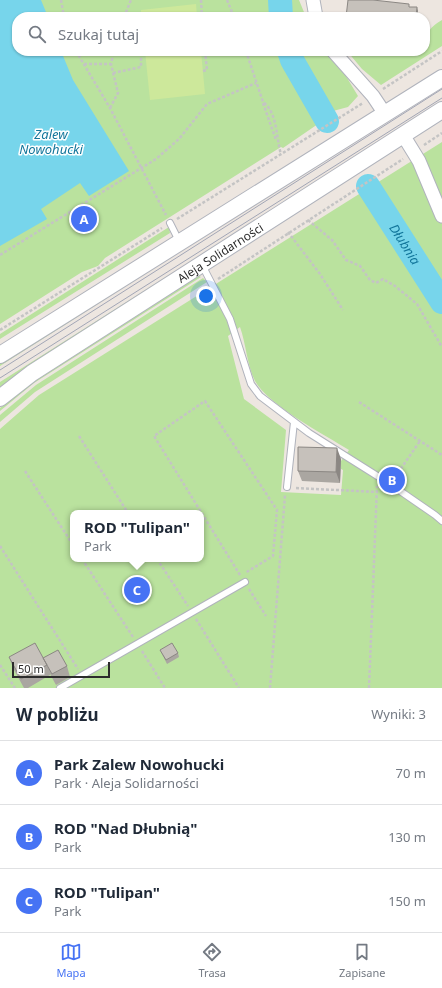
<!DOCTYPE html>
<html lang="pl">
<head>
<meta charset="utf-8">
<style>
	:root { --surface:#fff; --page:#f6f6f7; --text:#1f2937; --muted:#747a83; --line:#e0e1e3; --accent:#4673f4 }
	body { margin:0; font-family:"Noto Sans",sans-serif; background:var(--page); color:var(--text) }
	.scale { position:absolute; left:12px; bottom:10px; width:98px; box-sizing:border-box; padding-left:4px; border:2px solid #2c2c2c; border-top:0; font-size:11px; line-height:14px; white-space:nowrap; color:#2c2c2c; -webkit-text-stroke:3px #fff; paint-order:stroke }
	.you { position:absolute; left:206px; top:296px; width:14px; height:14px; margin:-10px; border:3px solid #fff; border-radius:50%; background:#1a73e8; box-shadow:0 0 0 6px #1a73e833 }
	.badge { display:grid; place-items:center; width:26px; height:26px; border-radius:50%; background:var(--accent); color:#fff; font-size:13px; font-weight:700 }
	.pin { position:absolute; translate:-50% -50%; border:2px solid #fff; box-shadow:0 1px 4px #0006 }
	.popup { position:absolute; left:70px; top:510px; width:134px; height:52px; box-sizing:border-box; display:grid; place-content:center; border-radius:8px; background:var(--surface); filter:drop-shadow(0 1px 3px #0005); font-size:13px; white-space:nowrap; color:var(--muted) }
	.popup b { font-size:15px; color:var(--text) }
	.popup::after { content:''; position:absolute; left:50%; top:100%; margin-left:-8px; border:8px solid transparent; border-top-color:var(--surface) }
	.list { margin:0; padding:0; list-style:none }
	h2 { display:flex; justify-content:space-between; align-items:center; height:52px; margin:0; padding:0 16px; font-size:17px }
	h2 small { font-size:13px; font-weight:400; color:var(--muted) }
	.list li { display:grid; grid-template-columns:26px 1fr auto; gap:12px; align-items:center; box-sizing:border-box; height:64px; padding:0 16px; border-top:1px solid var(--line) }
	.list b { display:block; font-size:15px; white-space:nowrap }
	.list p { margin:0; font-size:13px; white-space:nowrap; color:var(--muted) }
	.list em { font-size:13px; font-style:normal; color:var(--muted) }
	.icon { flex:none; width:22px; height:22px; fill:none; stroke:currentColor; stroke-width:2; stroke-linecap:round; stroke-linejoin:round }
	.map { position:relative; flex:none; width:442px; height:688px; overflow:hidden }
	.search { position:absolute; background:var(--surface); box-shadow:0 1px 3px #0004; left:12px; right:12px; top:12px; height:44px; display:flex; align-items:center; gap:10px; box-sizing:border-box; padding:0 14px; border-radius:16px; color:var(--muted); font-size:15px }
	.sheet { height:244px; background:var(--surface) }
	nav { display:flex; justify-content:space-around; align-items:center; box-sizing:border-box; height:56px; border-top:1px solid var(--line); background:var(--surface); font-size:11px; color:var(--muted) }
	nav a { display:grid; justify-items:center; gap:2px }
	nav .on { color:var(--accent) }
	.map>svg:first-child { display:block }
</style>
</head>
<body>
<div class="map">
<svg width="442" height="688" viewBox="0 0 442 688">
	<rect width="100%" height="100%" fill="#ede6e0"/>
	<!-- green -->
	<path fill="#bae29e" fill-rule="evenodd" d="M0 0H299L306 17H17V51H326L338 63 358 96 348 107 333 111 334 113 283 148 281 147 105 258 98 266 82 272 0 324Z
		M442 20V46L381 85 362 69 347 51H425C425 35 428 28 442 20Z
		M442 142V688H0V429L39 395ZM240 327C246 344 247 365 255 381 268 405 325 435 349 450L341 461V469L343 470 341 495 281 492 286 430 244 399 228 336ZM73 513H201V559H73Z
		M312 168 0 366V362Z
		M332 172 249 227 19 373 0 388V382Z
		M169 227 170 233 0 339V334Z
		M199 276 201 277 34 383 0 411V408L32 383Z
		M203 278 207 282 35 392 0 422V415L36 385Z"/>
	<!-- pitch -->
	<path fill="#cde89b" d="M196 4 197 17H141V10Z
		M145 51H201L205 94 150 100Z"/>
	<!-- water -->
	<path fill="#77d5eb" d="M0 0H41L48 17H17V51H61L73 80 129 171 89 196 80 183 41 209 47 219 0 246Z"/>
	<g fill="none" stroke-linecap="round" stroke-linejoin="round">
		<!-- river -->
		<g stroke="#77d5eb" stroke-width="24">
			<path d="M280 0 281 17"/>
			<path d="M289 51 292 60 327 121"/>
			<path id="s1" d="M368 186 442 302"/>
		</g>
		<defs>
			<path id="service" d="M170 223 179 241
				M202 265 230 319 251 384 260 396 309 433 390 484 435 515 442 521
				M287 487 294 422
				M60 688 245 582"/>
			<path id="minor" d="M313 0 316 17
				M333 51 373 96 385 114
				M403 135 419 161 442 216"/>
			<g id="tertiary">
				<path d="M0 355 442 78"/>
				<path id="s2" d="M0 398 32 373 442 110"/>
			</g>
		</defs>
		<!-- service casing -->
		<use href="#service" stroke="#b0b3bc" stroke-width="8"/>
		<!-- minor casing -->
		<use href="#minor" stroke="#b0b3bc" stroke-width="15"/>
		<!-- tertiary casing -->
		<use href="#tertiary" stroke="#b0b3bc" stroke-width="18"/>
		<!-- path -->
		<path stroke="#c4c4c4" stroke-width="2.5" stroke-dasharray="3 2" stroke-linecap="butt" d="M61 0 64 17
			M201 0 202 17
			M227 0 234 17
			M124 17 131 0
			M76 51 110 108 166 215
			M246 51 263 102C278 113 276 139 281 154
			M84 64H111
			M203 71 207 70 205 51
			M113 73 141 67V51
			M383 89 442 51
			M263 103 276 140
			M110 108 118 93 111 64 114 51
			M424 145 442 133
			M177 219 363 103
			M308 220 332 240 346 260 360 266 370 280 376 283 383 279 395 286 417 304 442 347
			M288 232 320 274 343 310
			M0 255 156 159 179 139 207 104 256 83
			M218 279 403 159
			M0 330 162 228
			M359 402 442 455
			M79 436 128 513
			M25 471 73 545
			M395 477 420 441
			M296 488 377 492
			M0 546 78 669
			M82 559 133 637
			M157 559 188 606
			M240 575 154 436 205 401 277 510 273 556 245 573
			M249 589 266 616
			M196 619 239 688
			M142 651 165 688
			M0 665 15 688
			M270 688 285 495
			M369 688 377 486"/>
		<!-- service -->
		<use href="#service" stroke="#fff" stroke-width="6"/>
		<!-- minor -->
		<use href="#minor" stroke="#fff" stroke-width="13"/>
		<!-- tertiary -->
		<use href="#tertiary" stroke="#fff" stroke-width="16"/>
		<!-- tram -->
		<path stroke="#a2a6b6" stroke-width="1" d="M0 370 442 89
			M0 378 442 98"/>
	</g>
	<!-- wall -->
	<path fill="#aaa6a1" d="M341 459 340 483 302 481 298 471Z
		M160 650 178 653 179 657 167 664Z
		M9 657 44 660 67 666 70 677 56 685 50 674V675L28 688H24L13 668Z"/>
	<!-- shaded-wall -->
	<path fill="#8b8783" d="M417 7 418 11 417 17H416Z
		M337 448 341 459 340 483 336 472Z"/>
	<!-- building -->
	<path fill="#c6c1bb" stroke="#8b8783" d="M348 0H373L409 4V7H417L416 17H366L359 16V17H346Z
		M298 447 337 448 336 472 298 471Z
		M35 643 47 665 21 679 9 657Z
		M172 643 178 653 166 660 160 650Z
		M58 650 67 666 52 674 43 658Z"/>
	<g text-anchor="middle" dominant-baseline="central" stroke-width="3" stroke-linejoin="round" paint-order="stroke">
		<!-- street labels -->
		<g font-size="12" fill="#2c2c2c" stroke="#fff">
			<text stroke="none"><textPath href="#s2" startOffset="264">Aleja Solidarności</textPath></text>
		</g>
		<!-- water labels -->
		<g font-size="13" font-style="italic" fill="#12769b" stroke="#fff">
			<text x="51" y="134">Zalew<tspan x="51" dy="15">Nowohucki</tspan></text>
			<text stroke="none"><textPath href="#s1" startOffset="69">Dłubnia</textPath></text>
		</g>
	</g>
</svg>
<div class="scale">50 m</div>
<div class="you"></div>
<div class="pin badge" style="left:84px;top:219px">A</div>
<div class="pin badge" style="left:392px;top:480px">B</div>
<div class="pin badge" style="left:137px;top:590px">C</div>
<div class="popup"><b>ROD &quot;Tulipan&quot;</b>Park</div>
<div class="search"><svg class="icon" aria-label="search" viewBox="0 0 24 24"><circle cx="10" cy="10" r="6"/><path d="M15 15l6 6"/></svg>Szukaj tutaj</div>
</div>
<section class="sheet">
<h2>W pobliżu<small>Wyniki: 3</small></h2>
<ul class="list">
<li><span class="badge">A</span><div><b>Park Zalew Nowohucki</b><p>Park · Aleja Solidarności</p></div><em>70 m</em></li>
<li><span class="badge">B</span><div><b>ROD &quot;Nad Dłubnią&quot;</b><p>Park</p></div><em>130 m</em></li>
<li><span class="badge">C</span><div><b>ROD &quot;Tulipan&quot;</b><p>Park</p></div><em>150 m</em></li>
</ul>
</section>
<nav>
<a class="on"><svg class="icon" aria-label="map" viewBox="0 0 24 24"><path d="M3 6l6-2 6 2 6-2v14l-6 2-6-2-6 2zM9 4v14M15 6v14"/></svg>Mapa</a>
<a><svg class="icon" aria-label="directions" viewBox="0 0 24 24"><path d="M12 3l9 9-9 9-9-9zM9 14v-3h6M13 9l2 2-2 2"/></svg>Trasa</a>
<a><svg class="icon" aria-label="saved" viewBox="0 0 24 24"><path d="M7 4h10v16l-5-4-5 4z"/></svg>Zapisane</a>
</nav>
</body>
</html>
